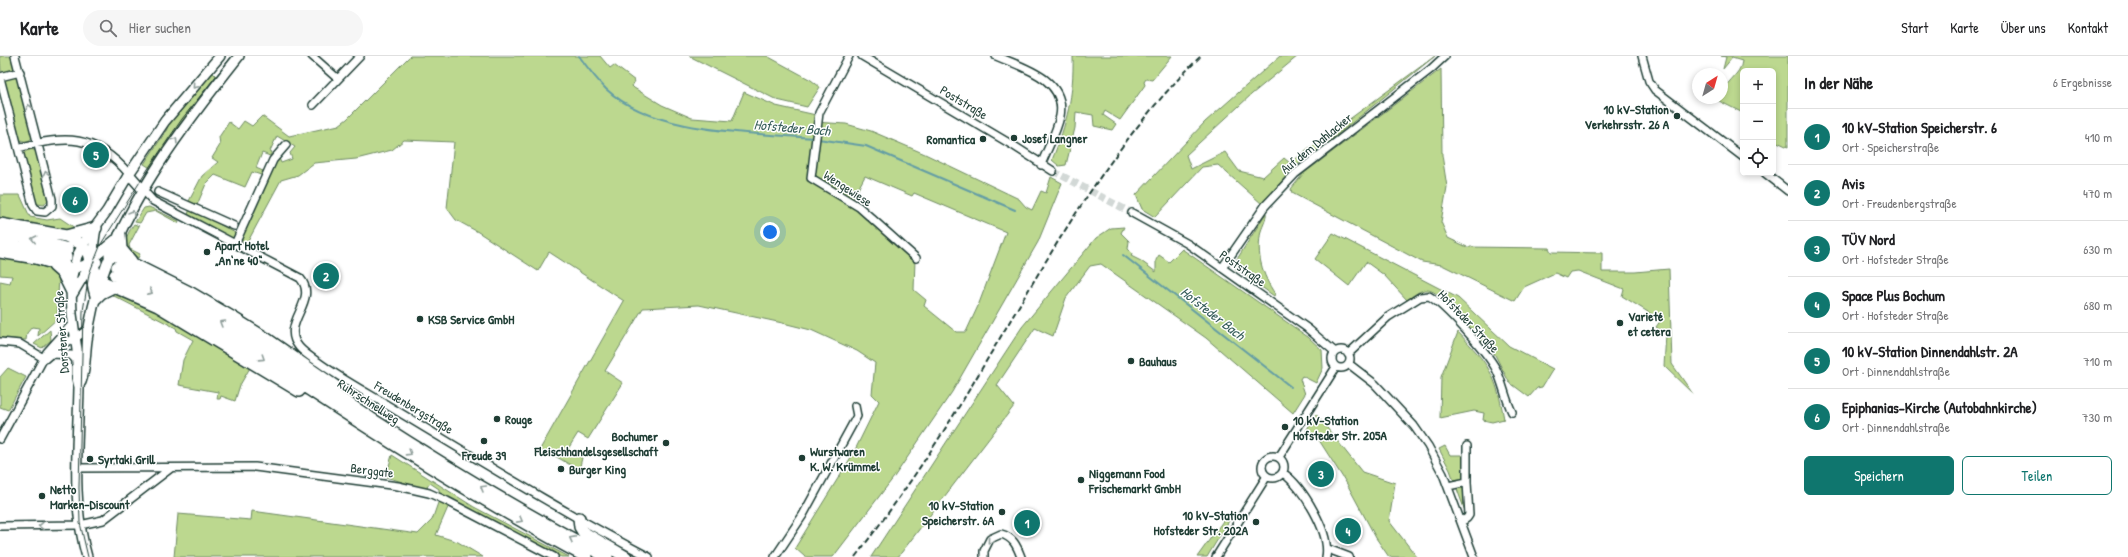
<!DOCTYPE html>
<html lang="de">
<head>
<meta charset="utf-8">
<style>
	:root { --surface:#fff; --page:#f6f6f6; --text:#202124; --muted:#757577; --line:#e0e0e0; --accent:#0f766e }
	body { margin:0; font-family:"Patrick Hand",sans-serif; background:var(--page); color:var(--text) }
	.controls { position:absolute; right:12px; top:12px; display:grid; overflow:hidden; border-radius:6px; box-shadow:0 2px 6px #0003 }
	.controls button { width:36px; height:36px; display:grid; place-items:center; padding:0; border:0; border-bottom:1px solid var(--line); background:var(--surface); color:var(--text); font:20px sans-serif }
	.compass { position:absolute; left:1692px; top:12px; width:36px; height:36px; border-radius:50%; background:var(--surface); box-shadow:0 2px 6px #0003; rotate:37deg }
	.you { position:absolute; left:770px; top:176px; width:14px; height:14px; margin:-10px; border:3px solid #fff; border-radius:50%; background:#1a73e8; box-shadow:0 0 0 6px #1a73e833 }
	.badge { display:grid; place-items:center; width:26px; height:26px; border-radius:50%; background:var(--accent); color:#fff; font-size:13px; font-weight:700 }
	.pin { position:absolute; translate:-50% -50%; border:2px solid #fff; box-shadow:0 1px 4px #0006 }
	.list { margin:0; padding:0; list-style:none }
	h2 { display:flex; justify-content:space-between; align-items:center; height:52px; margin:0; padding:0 16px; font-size:17px }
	h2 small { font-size:13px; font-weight:400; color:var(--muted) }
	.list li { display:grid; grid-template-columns:26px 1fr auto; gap:12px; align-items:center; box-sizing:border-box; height:56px; padding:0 16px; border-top:1px solid var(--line) }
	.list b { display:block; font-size:15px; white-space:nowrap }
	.list p { margin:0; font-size:13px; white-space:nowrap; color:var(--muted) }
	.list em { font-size:13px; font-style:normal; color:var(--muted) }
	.actions { display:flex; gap:8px; padding:12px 16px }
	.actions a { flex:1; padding:9px 0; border:1px solid var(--accent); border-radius:6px; text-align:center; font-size:14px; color:var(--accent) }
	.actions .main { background:var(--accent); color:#fff }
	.icon { flex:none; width:22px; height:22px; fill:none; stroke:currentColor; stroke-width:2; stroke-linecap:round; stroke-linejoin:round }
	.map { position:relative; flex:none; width:1788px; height:501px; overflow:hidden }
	header { display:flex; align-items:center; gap:24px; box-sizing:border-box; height:56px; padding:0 20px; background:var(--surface); border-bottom:1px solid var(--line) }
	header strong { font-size:19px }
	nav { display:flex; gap:22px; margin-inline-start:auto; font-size:14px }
	.search { width:280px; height:36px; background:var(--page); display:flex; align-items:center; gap:10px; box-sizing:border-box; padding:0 14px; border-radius:22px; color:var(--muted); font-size:15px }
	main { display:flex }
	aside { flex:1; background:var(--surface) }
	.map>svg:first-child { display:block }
</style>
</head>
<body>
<header>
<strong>Karte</strong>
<div class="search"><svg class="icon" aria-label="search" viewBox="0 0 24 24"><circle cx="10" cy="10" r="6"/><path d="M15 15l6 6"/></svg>Hier suchen</div>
<nav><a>Start</a><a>Karte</a><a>Über uns</a><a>Kontakt</a></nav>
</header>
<main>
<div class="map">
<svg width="1788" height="501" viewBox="0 0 1788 501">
	<rect width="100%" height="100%" fill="#fff"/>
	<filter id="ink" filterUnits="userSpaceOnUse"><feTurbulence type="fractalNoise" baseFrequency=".025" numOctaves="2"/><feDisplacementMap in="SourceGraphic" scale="8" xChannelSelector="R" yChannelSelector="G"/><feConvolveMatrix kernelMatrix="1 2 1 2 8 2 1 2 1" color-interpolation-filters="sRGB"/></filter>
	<g filter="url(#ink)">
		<!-- green -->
		<path fill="#bcd88f" stroke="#6e8a62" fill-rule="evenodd" d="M0 0H12L15 11 14 15 4 17 1 15Z
			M410 0H600L610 12 614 9 635 25 632 30 634 32 662 49 692 62 732 65 744 36 776 50 816 59 814 66 846 68 871 75 925 98 1019 143 1026 151 1032 154 1041 135 1046 137 1051 121 1062 127 1038 186 952 336 894 421 833 501H805L795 492 853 398 879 345 872 338 875 307 857 295 811 274 787 268 699 249 643 252 605 315 623 327 588 383 578 377 568 393 582 402 579 414 550 397 539 395 624 245 549 196 538 215 478 176 456 164 447 152 454 86 404 84 392 94 356 103 314 107 298 119 281 124 246 189 242 185V178L274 108 279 102 281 107 292 103 290 97 295 91 277 80 270 95 272 96 270 100 262 97 256 112 263 115 261 119 252 116 245 131 215 119 206 128 197 149 189 145 202 120 218 106 212 102 220 89 219 81 229 66 238 73 244 65 252 70 262 60 289 80 339 69 347 63ZM865 120 912 140 914 137 1006 176 978 250 966 276H956L924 250 926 244 914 234 915 204 850 148Z
			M689 0H767L811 24 820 31 807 51 777 44Z
			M1073 0H1172L1152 24 1146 23 1144 26 1145 29 1120 64 1105 55 1103 59 1116 68 1112 74 1094 70 1093 59 1076 56 1075 72 1066 109 1059 110 1052 104C1067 67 1074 39 1073 0Z
			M1280 0H1298L1252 38 1186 99 1191 113 1225 96 1239 115 1263 121 1284 102 1290 107 1435 0 1322 91 1294 111 1262 148 1218 109 1202 111 1155 161 1142 153 1136 139 1205 66Z
			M1721 0H1788V91L1773 84V15H1743V57L1715 43 1722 42C1722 26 1741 20 1742 5L1732 2 1723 13 1726 1Z
			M1441 13 1442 99 1447 131 1441 166 1448 182 1467 191 1549 192 1551 196 1602 197V216H1635L1669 213 1672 308 1693 338 1664 310 1666 278 1656 271 1661 264 1622 240 1624 233 1578 215 1570 216 1566 222 1555 217 1524 231 1515 245 1442 209 1422 206 1292 137 1291 133 1303 118Z
			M211 15 218 22 190 56 152 113 144 108 166 75 171 63Z
			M15 20 18 22 33 80 28 86 19 84 4 26 6 23Z
			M29 93 34 94 38 98 49 143 44 149 38 148 34 144 23 102 24 97Z
			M0 139H20L30 161 47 164 60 162 75 172 64 175 0 162Z
			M149 151 179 165 178 167 156 155 146 157 140 167 135 166 144 152Z
			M190 152 237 178 235 182 229 181 188 159Z
			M1266 157C1267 162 1263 169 1261 175 1256 199 1262 218 1275 238L1274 240 1235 212 1234 208Z
			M134 168 139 170 129 189 130 193 140 198 138 202C123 189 123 184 134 168Z
			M1124 171 1121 177 1129 185 1128 193 1132 197 1131 200 1141 205 1156 216V204L1159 199 1169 206 1182 193 1308 281 1322 294 1323 312 1316 327 1302 320 1300 323 1305 338 1293 357 1206 282 1101 208 1090 210 1066 242 1053 280 1035 272 997 329 1014 350 898 501H871L1022 271 1096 182 1111 172Z
			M1333 177 1458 242 1509 290 1553 313 1542 331 1537 332 1529 341 1509 326 1494 297 1441 241C1426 229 1421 234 1407 244L1384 219 1366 206 1349 230 1315 203Z
			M0 200 50 210 59 219 57 263 38 280 39 272 32 271 27 277 26 284 0 282V225L10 227 12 220 0 219Z
			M112 235 149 250 251 310 240 329 235 345 221 340 220 343H217L218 336 179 329 183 304 193 284 177 275 176 272 112 239Z
			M50 274 51 284 42 292 34 288Z
			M1458 276C1489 309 1496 318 1504 363L1492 366 1483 364 1484 357 1474 355 1440 362 1441 321Z
			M8 312 26 321 8 354 0 351V321Z
			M1316 358 1362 416 1395 427 1389 465 1417 501H1389L1376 482 1347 428 1317 381 1306 375Z
			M1445 390 1450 399H1461L1464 404 1465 455 1450 414 1439 393Z
			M392 399 474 451 569 501H561L439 438V433L430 427 427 431 431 435 386 421Z
			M439 444 449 449 436 479 458 486 483 501H174L178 458 251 464 252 455 418 478 432 464Z
			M1228 458 1232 460 1207 501H1197Z"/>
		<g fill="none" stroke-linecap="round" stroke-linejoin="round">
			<!-- stream -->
			<path stroke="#639da5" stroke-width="2" d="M579 0C587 11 596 23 606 33 656 79 750 76 814 82
				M818 83 866 90 1015 154
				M1123 199 1291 331"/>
			<!-- minor-tunnel -->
			<path stroke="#d2d8d6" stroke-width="7" stroke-dasharray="7 3.5" stroke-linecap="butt" d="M1053 115 1132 157"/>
			<!-- highway-tunnel -->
			<path stroke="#d2d8d6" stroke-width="11" stroke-dasharray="11 5.5" stroke-linecap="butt" d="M68 193 117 211"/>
			<defs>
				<path id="minor" d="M312 0 338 23
					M849 0 819 57 811 122 859 151 916 202
					M862 0 1014 90 1053 115
					M996 0C1022 11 1067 23 1060 60 1057 76 1047 93 1041 109
					M1642 0 1649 25 1655 34 1743 101
					M0 21 20 16
					M0 22 33 149 37 155 45 156 52 150V143L15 0
					M313 49 360 0
					M18 92C66 79 95 78 129 118
					M1765 117 1788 135
					M144 135 153 145 300 222C320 245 279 267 299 291 304 297 312 302 318 306 340 322 364 335 387 349 474 401 559 454 649 501
					M158 136 234 170
					M1132 157 1188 188 1307 272 1335 296
					M235 188 273 104 286 89
					M1222 212 1265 150 1295 118 1431 13 1445 0
					M0 286 20 288 45 303
					M1332 303a9 9 0 1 1 18 0a9 9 0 1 1-18 0Z
					M52 298 71 299 77 305
					M1348 298 1388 261 1420 241 1429 240C1445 249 1487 296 1496 313 1503 327 1505 342 1512 356
					M45 303 62 288 76 282 89 272
					M1349 308 1375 328 1414 370 1428 390 1443 418 1474 501
					M0 383 47 296 73 267
					M1467 390V426
					M1262 411a11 11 0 1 1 22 0a11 11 0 1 1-22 0Z
					M1279 401 1336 311
					M78 412 255 411 398 430 429 437 447 445 554 501
					M1283 417C1302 430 1331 477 1326 501
					M1448 430 1467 426 1469 459 1467 462 1461 466
					M0 470 80 469 103 464 171 412
					M1328 493 1349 501
					M775 501 803 459 857 360 855 350
					M984 501V495L990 483 1001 478C1013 481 1017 490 1021 501
					M1216 501 1267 420"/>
				<path id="major" d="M129 118 144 135
					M96 172C93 189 90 210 101 225
					M83 189C92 199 89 227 96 242
					M73 213 85 209 115 184
					M72 239 84 219 97 206
					M81 326C86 313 85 297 87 284 90 263 94 243 101 224 129 141 185 68 239 0
					M87 501C71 446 78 387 79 331L77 322V294L72 258 71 234 72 220 77 200 87 182 107 155 129 118 165 65 220 0"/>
				<path id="highway" d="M0 168 66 180 83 189
					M0 177 21 180 68 193
					M120 179 121 193 131 205
					M66 180 96 172
					M0 187 66 201
					M0 196 36 202 73 213
					M110 199 117 200 191 237 230 260 267 283 335 330
					M54 210 63 218 71 234
					M117 211C208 251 289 309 372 363 448 412 526 459 607 501
					M115 219C199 259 275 312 353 362 429 411 506 458 586 501
					M101 225 158 250 299 335
					M96 242 101 237 113 231
					M579 462 580 471 583 476 626 501"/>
			</defs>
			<!-- minor casing -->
			<use href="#minor" stroke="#1f3d34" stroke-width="10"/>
			<!-- major casing -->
			<use href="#major" stroke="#1f3d34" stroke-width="12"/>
			<!-- highway casing -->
			<use href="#highway" stroke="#1f3d34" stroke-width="14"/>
			<!-- minor -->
			<use href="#minor" stroke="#fff" stroke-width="7"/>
			<!-- major -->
			<use href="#major" stroke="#fff" stroke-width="9"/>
			<!-- highway -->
			<use href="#highway" stroke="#fff" stroke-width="11"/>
			<!-- tram -->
			<path stroke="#1f3d34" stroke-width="1" d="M88 501 80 467 79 432 83 255 89 218 101 188 148 113 182 63 232 0"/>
			<!-- rail -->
			<path stroke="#1f3d34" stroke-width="2" stroke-dasharray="6 3" stroke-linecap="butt" d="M855 501C904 438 948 371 988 302 1051 197 1112 86 1201 0"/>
		</g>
		<!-- one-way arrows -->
		<defs><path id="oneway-chevron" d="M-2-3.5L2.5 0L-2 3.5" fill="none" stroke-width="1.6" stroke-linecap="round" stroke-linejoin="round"/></defs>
		<g stroke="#8f9e9a">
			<use href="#oneway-chevron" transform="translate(195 30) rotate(131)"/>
			<use href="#oneway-chevron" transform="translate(29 51) rotate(-105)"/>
			<use href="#oneway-chevron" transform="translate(175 84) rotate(-57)"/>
			<use href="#oneway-chevron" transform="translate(46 118) rotate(-104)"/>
			<use href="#oneway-chevron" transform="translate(132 157) rotate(-60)"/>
			<use href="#oneway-chevron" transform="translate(34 183) rotate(-167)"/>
			<use href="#oneway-chevron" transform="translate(150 236) rotate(27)"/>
			<use href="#oneway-chevron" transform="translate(222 267) rotate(-149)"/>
			<use href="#oneway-chevron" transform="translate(262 302) rotate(33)"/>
			<use href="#oneway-chevron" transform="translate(409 397) rotate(32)"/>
			<use href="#oneway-chevron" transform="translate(483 432) rotate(-150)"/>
			<use href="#oneway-chevron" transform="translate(520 464) rotate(29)"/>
			<use href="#oneway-chevron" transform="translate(41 470) rotate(179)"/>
			<use href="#oneway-chevron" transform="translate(572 483) rotate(-152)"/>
			<use href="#oneway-chevron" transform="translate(990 485) rotate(130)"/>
		</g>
	</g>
	<!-- markers -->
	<g fill="#1f3d34" stroke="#fff" stroke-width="1.5">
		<circle cx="1677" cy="60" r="4"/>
		<circle cx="1014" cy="82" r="4"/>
		<circle cx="983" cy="83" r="4"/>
		<circle cx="207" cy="196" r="4"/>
		<circle cx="420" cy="263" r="4"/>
		<circle cx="1620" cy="267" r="4"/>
		<circle cx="1131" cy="305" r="4"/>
		<circle cx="497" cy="363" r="4"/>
		<circle cx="1285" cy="371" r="4"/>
		<circle cx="484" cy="385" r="4"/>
		<circle cx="666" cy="387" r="4"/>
		<circle cx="802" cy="402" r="4"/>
		<circle cx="90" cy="403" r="4"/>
		<circle cx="561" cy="413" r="4"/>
		<circle cx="1081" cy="424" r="4"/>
		<circle cx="42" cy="440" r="4"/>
		<circle cx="1002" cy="456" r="4"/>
		<circle cx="1256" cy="466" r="4"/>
	</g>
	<g text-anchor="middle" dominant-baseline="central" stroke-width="3" stroke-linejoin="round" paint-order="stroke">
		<!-- street labels -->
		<g font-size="13" fill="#1f3d34" stroke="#fff">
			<text transform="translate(964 46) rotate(31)">Poststraße</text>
			<text transform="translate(1316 87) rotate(-39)">Auf dem Dahlacker</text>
			<text transform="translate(848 132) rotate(33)">Wengewiese</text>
			<text transform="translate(1243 212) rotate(35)">Poststraße</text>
			<text transform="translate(1469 265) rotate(46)">Hofsteder Straße</text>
			<text transform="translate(61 276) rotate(-94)">Dorstener Straße</text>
			<text transform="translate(369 345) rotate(33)">Ruhrschnellweg</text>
			<text transform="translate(414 351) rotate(31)">Freudenbergstraße</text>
			<text transform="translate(372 414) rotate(7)">Berggate</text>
		</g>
		<!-- poi labels -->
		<g font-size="13" font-weight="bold" fill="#1f3d34" stroke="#fff" text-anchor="start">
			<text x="1669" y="53" text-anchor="end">10 kV-Station<tspan x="1669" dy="15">Verkehrsstr. 26 A</tspan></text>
			<text x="1022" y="82">Josef Langner</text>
			<text x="975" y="83" text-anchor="end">Romantica</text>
			<text x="215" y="189">Apart Hotel<tspan x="215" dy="15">„An‘ne 40“</tspan></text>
			<text x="1628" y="260">Varieté<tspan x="1628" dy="15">et cetera</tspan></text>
			<text x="428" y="263">KSB Service GmbH</text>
			<text x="1139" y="305">Bauhaus</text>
			<text x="505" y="363">Rouge</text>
			<text x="1293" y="364">10 kV-Station<tspan x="1293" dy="15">Hofsteder Str. 205A</tspan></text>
			<text x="658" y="380" text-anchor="end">Bochumer<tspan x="658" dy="15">Fleischhandelsgesellschaft</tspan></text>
			<text x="810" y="395">Wurstwaren<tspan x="810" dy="15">K. W. Krümmel</tspan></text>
			<text x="484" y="399" text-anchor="middle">Freude 39</text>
			<text x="98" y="403">Syrtaki Grill</text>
			<text x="569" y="413">Burger King</text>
			<text x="1089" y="417">Niggemann Food<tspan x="1089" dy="15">Frischemarkt GmbH</tspan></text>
			<text x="50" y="433">Netto<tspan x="50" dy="15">Marken-Discount</tspan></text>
			<text x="994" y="449" text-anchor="end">10 kV-Station<tspan x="994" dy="15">Speicherstr. 6A</tspan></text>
			<text x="1248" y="459" text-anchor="end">10 kV-Station<tspan x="1248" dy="15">Hofsteder Str. 202A</tspan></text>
		</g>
		<!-- water labels -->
		<g font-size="14" font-style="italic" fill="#365d5a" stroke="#fff">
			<text transform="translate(792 71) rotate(5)">Hofsteder Bach</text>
			<text transform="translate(1213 257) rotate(38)">Hofsteder Bach</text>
		</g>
	</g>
</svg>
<div class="controls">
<button>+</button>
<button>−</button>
<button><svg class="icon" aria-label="locate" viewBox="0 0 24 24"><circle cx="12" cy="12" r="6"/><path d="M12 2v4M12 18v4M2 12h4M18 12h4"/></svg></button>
</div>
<svg class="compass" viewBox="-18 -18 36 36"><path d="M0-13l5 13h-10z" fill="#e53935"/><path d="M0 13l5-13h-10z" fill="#757577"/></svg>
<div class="you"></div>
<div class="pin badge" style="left:1027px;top:467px">1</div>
<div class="pin badge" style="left:326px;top:220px">2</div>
<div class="pin badge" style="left:1321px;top:418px">3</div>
<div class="pin badge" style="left:1348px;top:475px">4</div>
<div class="pin badge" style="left:96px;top:99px">5</div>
<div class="pin badge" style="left:75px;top:144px">6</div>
</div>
<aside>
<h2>In der Nähe<small>6 Ergebnisse</small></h2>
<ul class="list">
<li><span class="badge">1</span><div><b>10 kV-Station Speicherstr. 6</b><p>Ort · Speicherstraße</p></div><em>410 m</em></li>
<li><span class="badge">2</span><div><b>Avis</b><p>Ort · Freudenbergstraße</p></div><em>470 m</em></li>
<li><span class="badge">3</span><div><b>TÜV Nord</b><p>Ort · Hofsteder Straße</p></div><em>630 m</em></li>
<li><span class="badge">4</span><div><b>Space Plus Bochum</b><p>Ort · Hofsteder Straße</p></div><em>680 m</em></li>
<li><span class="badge">5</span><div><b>10 kV-Station Dinnendahlstr. 2A</b><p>Ort · Dinnendahlstraße</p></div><em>710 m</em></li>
<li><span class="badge">6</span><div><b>Epiphanias-Kirche (Autobahnkirche)</b><p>Ort · Dinnendahlstraße</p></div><em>730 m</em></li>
</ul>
<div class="actions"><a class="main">Speichern</a><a>Teilen</a></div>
</aside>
</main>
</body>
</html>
